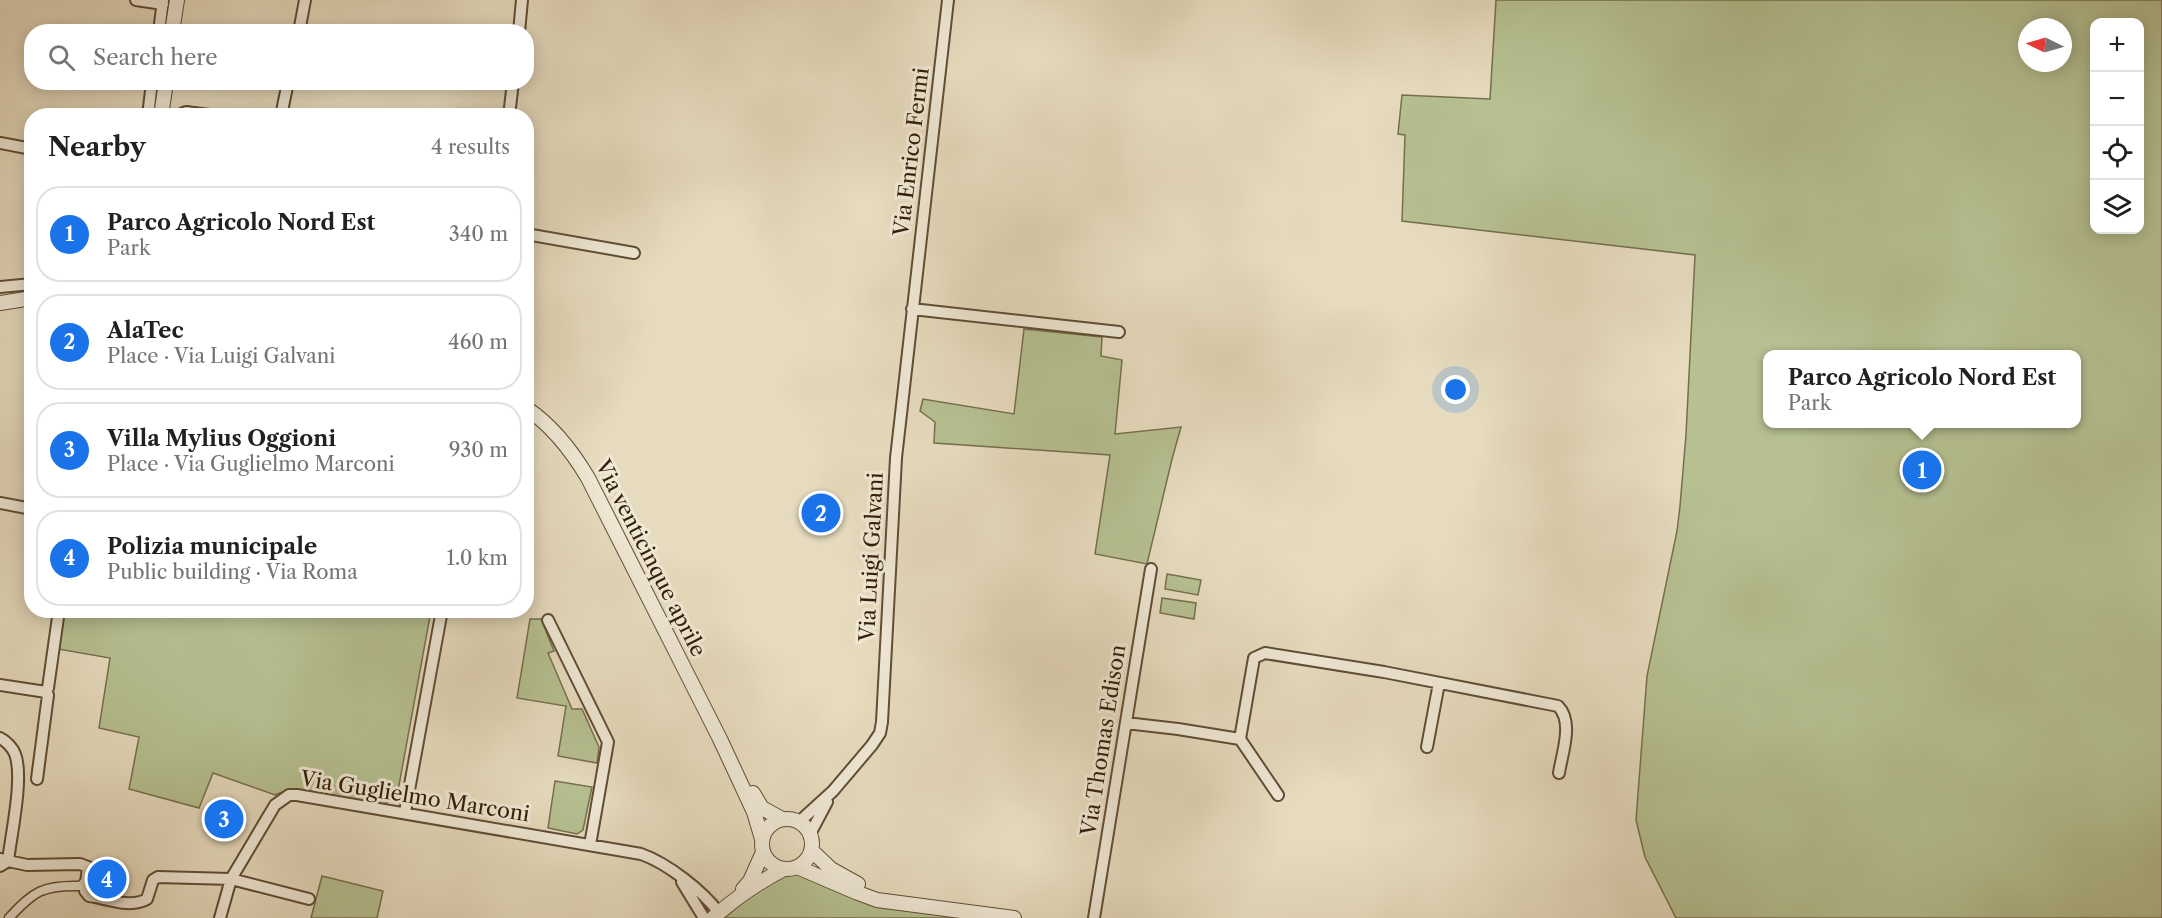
<!DOCTYPE html>
<html lang="en">
<head>
<meta charset="utf-8">
<style>
	:root { --surface:#fff; --page:#f2f2f2; --text:#202124; --muted:#757577; --line:#e0e0e0; --accent:#1a73e8 }
	body { margin:0; font-family:"Libre Caslon Text",serif; background:var(--page); color:var(--text) }
	.controls { position:absolute; right:18px; top:18px; display:grid; overflow:hidden; border-radius:12px; box-shadow:0 3px 15px #0003 }
	.controls button { width:54px; height:54px; display:grid; place-items:center; padding:0; border:0; border-bottom:2px solid var(--line); background:var(--surface); color:var(--text); font:30px sans-serif }
	.compass { position:absolute; left:2018px; top:18px; width:54px; height:54px; border-radius:50%; background:var(--surface); box-shadow:0 3px 15px #0003; rotate:275deg }
	.you { position:absolute; left:1456px; top:390px; width:21px; height:21px; margin:-15px; border:4px solid #fff; border-radius:50%; background:#1a73e8; box-shadow:0 0 0 9px #1a73e833 }
	.badge { display:grid; place-items:center; width:39px; height:39px; border-radius:50%; background:var(--accent); color:#fff; font-size:20px; font-weight:700 }
	.pin { position:absolute; translate:-50% -50%; border:3px solid #fff; box-shadow:0 2px 6px #0006 }
	.popup { position:absolute; left:1763px; top:350px; width:318px; height:78px; box-sizing:border-box; display:grid; place-content:center; border-radius:12px; background:var(--surface); filter:drop-shadow(0 2px 4px #0005); font-size:20px; white-space:nowrap; color:var(--muted) }
	.popup b { font-size:22px; color:var(--text) }
	.popup::after { content:''; position:absolute; left:50%; top:100%; margin-left:-12px; border:12px solid transparent; border-top-color:var(--surface) }
	.list { margin:0; padding:0; list-style:none }
	h2 { display:flex; justify-content:space-between; align-items:center; height:78px; margin:0; padding:0 24px; font-size:26px }
	h2 small { font-size:20px; font-weight:400; color:var(--muted) }
	.list li { display:grid; grid-template-columns:39px 1fr auto; gap:18px; align-items:center; box-sizing:border-box; height:96px; margin:0 12px 12px; padding:0 12px; border:2px solid var(--line); border-radius:24px }
	.list b { display:block; font-size:22px; white-space:nowrap }
	.list p { margin:0; font-size:20px; white-space:nowrap; color:var(--muted) }
	.list em { font-size:20px; font-style:normal; color:var(--muted) }
	.icon { flex:none; width:33px; height:33px; fill:none; stroke:currentColor; stroke-width:2; stroke-linecap:round; stroke-linejoin:round }
	.map { position:relative; flex:none; width:2162px; height:918px; overflow:hidden }
	.search { position:absolute; background:var(--surface); box-shadow:0 3px 15px #0003; left:24px; top:24px; width:510px; height:66px; display:flex; align-items:center; gap:15px; box-sizing:border-box; padding:0 21px; border-radius:24px; color:var(--muted); font-size:22px }
	.panel { position:absolute; background:var(--surface); box-shadow:0 3px 15px #0003; left:24px; top:108px; width:510px; height:510px; border-radius:24px }
	.map>svg:first-child { display:block }
</style>
</head>
<body>
<div class="map">
<svg width="2162" height="918" viewBox="0 0 2162 918">
	<rect width="100%" height="100%" fill="#e6dbbe"/>
	<filter id="stains"><feTurbulence type="fractalNoise" baseFrequency=".00333" numOctaves="4"/><feColorMatrix values="0 0 0 0 .2 0 0 0 0 .09 0 0 0 0 .02 0 0 0 .5 -.17"/></filter>
	<radialGradient id="worn" r=".72"><stop offset=".6" stop-color="#630" stop-opacity="0"/><stop offset="1" stop-color="#630" stop-opacity=".3"/></radialGradient>
	<!-- green -->
	<path fill="#b6c091" stroke="#756f4c" stroke-width="1.5" fill-rule="evenodd" d="M1496 0H2162V918H1676L1645 857 1636 820 1647 676 1677 531 1680 506 1686 435 1695 255 1402 221 1405 135 1398 134 1402 95 1490 99ZM2094 22H2140V230H2094ZM2027 27H2063V63H2027ZM1768 354H2076V424H1768Z
		M1024 329 1102 337 1101 356 1122 360 1115 434 1181 427 1172 459 1147 564 1095 554 1110 455 934 443 935 422 920 411 923 399 1014 414Z
		M1167 574 1201 580 1198 595 1165 589Z
		M1162 598 1196 603 1194 619 1160 613Z
		M63 611H431L397 796 383 805 290 789 275 795 213 773 199 808 129 789 139 737 99 728 110 658 58 649Z
		M530 619H541L554 651 548 653 572 709H582L599 747 597 763 558 756 566 706 517 698Z
		M555 781 592 787 583 830 577 834 548 828Z
		M790 873 799 874 965 918H724C745 901 762 877 790 873Z
		M322 876 383 891 377 918H311Z"/>
	<g fill="none" stroke-linecap="round" stroke-linejoin="round">
		<defs>
			<path id="pedestrian" d="M9 918C34 891 43 885 80 886L88 879"/>
			<path id="minor" d="M136 0 163 4
				M159 32 163 0
				M299 32 305 0
				M519 32 522 0
				M148 116 152 82
				M177 116 186 112 217 116
				M281 116 288 82
				M509 116 513 82
				M0 143 32 149
				M526 234 634 253
				M0 287 32 284
				M912 309 1119 332
				M0 503 32 509
				M548 620 608 742 590 845
				M0 685 46 692
				M1126 723 1178 729 1240 739 1278 795
				M0 738C6 741 13 748 15 754 24 777 11 835 8 861L1 859
				M1240 739 1254 658 1265 653 1384 672 1558 706C1574 722 1562 753 1559 773
				M1427 747 1439 683
				M37 779 48 695 46 692 48 688 59 610
				M405 812 442 610
				M799 822 833 791 872 745 880 733 882 722 896 458 948 0
				M810 834 827 802
				M0 866 8 861 27 865 80 864 88 867 85 891 89 896C106 898 130 909 147 899L153 880 158 877 231 879 309 899
				M682 882 704 918
				M220 918 231 879 275 805 289 795H297L641 854C667 863 703 891 719 913
				M1094 918 1151 569"/>
			<path id="tertiary" d="M172 32 177 0
				M161 116 166 82
				M0 303 32 298
				M526 408C553 426 572 451 588 478L720 739 754 812 762 839
				M753 793 762 808 782 819
				M762 844a25 25 0 1 1 50 0a25 25 0 1 1-50 0Z
				M811 850 831 869 858 884
				M797 867 858 893 877 900 1014 918
				M743 889 750 881 763 852
				M713 918C735 898 757 883 784 869"/>
		</defs>
		<!-- pedestrian casing -->
		<use href="#pedestrian" stroke="#604d35" stroke-width="11"/>
		<!-- minor casing -->
		<use href="#minor" stroke="#604d35" stroke-width="14"/>
		<!-- tertiary casing -->
		<use href="#tertiary" stroke="#604d35" stroke-width="16"/>
		<!-- pedestrian -->
		<use href="#pedestrian" stroke="#efe8d5" stroke-width="8"/>
		<!-- minor -->
		<use href="#minor" stroke="#efe8d5" stroke-width="10"/>
		<!-- tertiary -->
		<use href="#tertiary" stroke="#efe8d5" stroke-width="14"/>
	</g>
	<g text-anchor="middle" dominant-baseline="central" stroke-width="6" stroke-linejoin="round" paint-order="stroke">
		<!-- street labels -->
		<g font-size="21" fill="#341e07" stroke="#efe8d5">
			<text transform="translate(911 152) rotate(-83)">Via Enrico Fermi</text>
			<text transform="translate(871 557) rotate(-87)">Via Luigi Galvani</text>
			<text transform="translate(651 558) rotate(63)">Via venticinque aprile</text>
			<text transform="translate(1103 740) rotate(-81)">Via Thomas Edison</text>
			<text transform="translate(415 796) rotate(9)">Via Guglielmo Marconi</text>
		</g>
	</g>
	<rect width="100%" height="100%" filter="url(#stains)"/>
	<rect width="100%" height="100%" fill="url(#worn)"/>
</svg>
<div class="controls">
<button>+</button>
<button>−</button>
<button><svg class="icon" aria-label="locate" viewBox="0 0 24 24"><circle cx="12" cy="12" r="6"/><path d="M12 2v4M12 18v4M2 12h4M18 12h4"/></svg></button>
<button><svg class="icon" aria-label="layers" viewBox="0 0 24 24"><path d="M12 4l9 5-9 5-9-5zM3 14l9 5 9-5"/></svg></button>
</div>
<svg class="compass" viewBox="-18 -18 36 36"><path d="M0-13l5 13h-10z" fill="#e53935"/><path d="M0 13l5-13h-10z" fill="#757577"/></svg>
<div class="you"></div>
<div class="pin badge" style="left:1922px;top:470px">1</div>
<div class="popup"><b>Parco Agricolo Nord Est</b>Park</div>
<div class="pin badge" style="left:821px;top:513px">2</div>
<div class="pin badge" style="left:224px;top:819px">3</div>
<div class="pin badge" style="left:107px;top:879px">4</div>
<div class="search"><svg class="icon" aria-label="search" viewBox="0 0 24 24"><circle cx="10" cy="10" r="6"/><path d="M15 15l6 6"/></svg>Search here</div>
<section class="panel">
<h2>Nearby<small>4 results</small></h2>
<ul class="list">
<li><span class="badge">1</span><div><b>Parco Agricolo Nord Est</b><p>Park</p></div><em>340 m</em></li>
<li><span class="badge">2</span><div><b>AlaTec</b><p>Place · Via Luigi Galvani</p></div><em>460 m</em></li>
<li><span class="badge">3</span><div><b>Villa Mylius Oggioni</b><p>Place · Via Guglielmo Marconi</p></div><em>930 m</em></li>
<li><span class="badge">4</span><div><b>Polizia municipale</b><p>Public building · Via Roma</p></div><em>1.0 km</em></li>
</ul>
</section>
</div>
</body>
</html>
